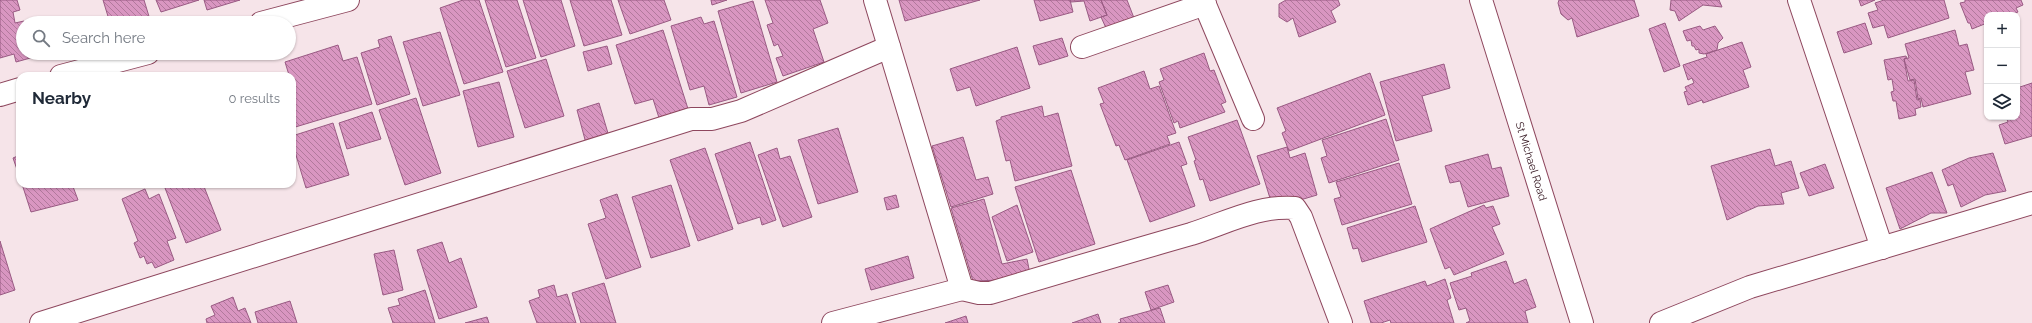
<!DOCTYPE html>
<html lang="en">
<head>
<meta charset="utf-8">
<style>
	:root { --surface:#fff; --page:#f6f6f7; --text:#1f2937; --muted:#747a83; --line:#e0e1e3 }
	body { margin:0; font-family:Raleway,sans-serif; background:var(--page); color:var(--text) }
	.controls { position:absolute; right:12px; top:12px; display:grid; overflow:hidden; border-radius:8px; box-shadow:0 1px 3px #0004 }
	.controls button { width:36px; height:36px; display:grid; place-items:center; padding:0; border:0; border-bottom:1px solid var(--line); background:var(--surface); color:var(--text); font:20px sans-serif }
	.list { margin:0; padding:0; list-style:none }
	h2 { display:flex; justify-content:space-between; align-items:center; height:52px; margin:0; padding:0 16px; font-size:17px }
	h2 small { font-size:13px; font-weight:400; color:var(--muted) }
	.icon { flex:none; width:22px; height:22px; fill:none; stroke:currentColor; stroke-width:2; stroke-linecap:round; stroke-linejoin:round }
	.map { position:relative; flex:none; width:2032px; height:323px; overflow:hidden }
	.search { position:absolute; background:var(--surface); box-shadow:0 1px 3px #0004; left:16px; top:16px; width:280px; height:44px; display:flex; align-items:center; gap:10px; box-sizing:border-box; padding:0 14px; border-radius:22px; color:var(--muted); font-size:15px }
	.panel { position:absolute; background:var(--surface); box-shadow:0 1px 3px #0004; left:16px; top:72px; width:280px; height:116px; border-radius:12px }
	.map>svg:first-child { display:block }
</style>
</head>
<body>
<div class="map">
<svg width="2032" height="323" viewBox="0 0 2032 323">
	<defs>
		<pattern id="building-back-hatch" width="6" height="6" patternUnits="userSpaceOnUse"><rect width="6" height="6" fill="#d996c1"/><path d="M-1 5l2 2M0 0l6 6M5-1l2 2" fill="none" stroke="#b1799c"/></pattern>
	</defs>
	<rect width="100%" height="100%" fill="#f6e4e9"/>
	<!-- building -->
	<path fill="url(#building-back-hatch)" stroke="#995a83" d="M0 0H17L20 10 13 12 15 23 24 21V23L23 53H33L34 57 16 62 14 54 0 58Z
		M103 0H144L151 23H110Z
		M156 0H199L161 12Z
		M204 0H240L207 10Z
		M463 0H479L503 72 464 84 440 8Z
		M485 0H517L536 58 506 67Z
		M523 0H561L575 46 541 57Z
		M570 0H611L622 35 584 46Z
		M618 0H664L671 20 630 34Z
		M711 0H727L712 5Z
		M765 0H820L828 23 813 29 824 62 783 76 776 58 783 56 778 44 774 46 767 25 773 23Z
		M899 0H980L905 21Z
		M1034 0H1070L1073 12 1040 21Z
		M1070 0H1101L1107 15 1090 21 1084 1 1071 2Z
		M1101 0H1127L1134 18 1106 28 1101 17 1107 15Z
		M1286 0H1338L1340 5 1331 11 1336 22 1299 37 1293 18 1287 22 1279 17V4Z
		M1559 0H1634L1639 16 1577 37 1572 18 1568 20 1561 14 1558 3Z
		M1671 0H1719L1722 7 1703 5 1679 21 1675 11 1670 10Z
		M1859 0H1875L1861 6Z
		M1884 0H1944L1949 18 1888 38 1884 25 1873 28 1868 13 1878 10 1875 3Z
		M1965 0H2021L2023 5 2016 8 2018 12 2010 15H1987V23L1972 29 1970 23H1968L1960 3 1965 2Z
		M753 1 777 82 741 93 718 11Z
		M701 17 704 24 714 21 737 97 709 105 704 86 690 90 671 26Z
		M1665 23 1680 66 1664 72 1649 29Z
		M1865 23 1872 44 1844 53 1837 32Z
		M1700 26 1703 30 1715 26 1723 38 1718 43 1717 50 1704 54 1699 53V49L1696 50 1694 46H1692L1691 40 1687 41 1683 31Z
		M663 30 689 112 660 121 653 99 635 104 616 45Z
		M1955 30 1959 46 1967 44 1974 70 1965 72 1971 94 1923 107 1921 98 1918 99 1915 79 1910 80 1904 59 1909 58 1905 44Z
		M440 32 460 95 423 106 403 42Z
		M391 36 410 94 377 105 361 53 380 47 378 40Z
		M1062 38 1068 56 1039 65 1033 46Z
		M1742 42 1751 67 1743 70 1749 87 1703 103 1702 100 1688 105 1684 92 1687 91 1685 87 1694 83 1692 78 1688 80 1683 65 1707 57 1706 54Z
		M338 45 343 61 357 57 372 104 292 128V76H287L289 75 285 62Z
		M607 46 612 64 588 71 583 52Z
		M1017 47 1030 88 976 106 970 87 957 91 950 69Z
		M1204 53 1210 71 1214 70 1226 102 1221 104 1225 112 1180 128 1178 121 1174 123 1159 82 1164 80 1160 69Z
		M1906 56 1907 58 1904 59 1908 81 1914 80 1917 100 1920 99 1921 107 1915 109 1916 115 1899 119 1896 101H1893L1891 92 1894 91 1892 79 1888 80 1884 60Z
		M546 59 564 116 525 128 507 71Z
		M1444 64 1450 88 1422 96 1432 131 1396 141 1380 82Z
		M1144 71 1150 89 1159 86 1176 133 1167 136 1170 144 1125 160 1119 145 1116 146 1100 104 1104 103 1098 88Z
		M1370 73 1385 115 1289 151 1282 133 1286 131 1277 108Z
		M499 82 514 137 478 147 463 91Z
		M2032 83V136L2005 144 1999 125 2008 122 2006 117H2017V88Z
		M416 98 441 173 405 185 379 110Z
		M599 103 610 140 587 147 577 110Z
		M1042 106 1044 117 1058 113 1072 166 1015 181 1010 160 1006 161 996 121 1001 119V117Z
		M372 112 381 139 347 149 339 123Z
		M1386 119 1399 160 1329 183 1321 158 1327 156 1322 140Z
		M1237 120 1260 184 1210 201 1203 179 1200 180 1194 161 1196 160 1188 137Z
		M333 123 349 175 306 188 292 142V136Z
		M838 128 858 192 818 204 798 140Z
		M963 137 976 180 988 177 993 194 951 207 932 146Z
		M750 142 776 220 762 225 760 217 738 224 715 154Z
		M1179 142 1187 164 1181 166 1195 206 1150 222 1127 160Z
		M1287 147 1290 158 1305 153 1317 195 1273 208 1257 156Z
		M705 148 733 229 698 241 670 160Z
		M777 148 780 159 790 156 812 217 783 227 758 155Z
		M1770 149 1775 166 1791 161 1799 188 1781 193 1784 204 1758 206 1727 220 1711 166Z
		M1993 153 2006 191 1985 195 1961 207 1953 184 1948 186 1942 170 1969 158Z
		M1488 154 1492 169 1501 167 1509 196 1468 207 1460 181 1450 183 1445 166Z
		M20 155V178L13 158Z
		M1399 163 1412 204 1342 225 1334 199 1341 197 1336 182Z
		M1825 164 1834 188 1809 196 1800 173Z
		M1071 170 1095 244 1039 262 1015 187Z
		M1932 172 1947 213H1931L1900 229 1886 188Z
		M22 184H72L78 200 31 212Z
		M175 184H203L221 230 186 243 165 188Z
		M671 185 690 246 651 258 632 197Z
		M145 189 149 199 159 194 176 238 167 241 174 260 155 268 152 262 147 264 144 256 140 258 134 243 138 241 122 199Z
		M617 194 641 267 606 279 588 224 606 218 600 200Z
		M896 195 899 207 887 210 884 198Z
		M984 199 1002 264 1027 259 1031 279 973 281 951 208Z
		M1017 205 1033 252 1007 261 992 217Z
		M1484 205 1486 208 1493 206 1500 224 1492 227 1504 254 1454 275 1450 267 1445 269 1430 229Z
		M1415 206 1427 242 1362 262 1358 248 1353 249 1347 228Z
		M0 241 15 290 0 295Z
		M442 242 449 263 461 258 477 307 439 319 417 250Z
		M394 250 403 290 383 295 374 254Z
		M908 256 914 278 871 290 865 269Z
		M1506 261 1514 284 1526 279 1536 307 1525 311 1528 323H1466L1470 321 1466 308 1459 310 1450 283 1472 276 1471 273Z
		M1445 279 1451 298 1447 300 1454 323H1391L1390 320 1381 323H1371L1364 301 1425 281 1427 286Z
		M604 283 616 323H581L572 293Z
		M554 285 557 297 567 294 576 323H537L529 301 540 297 538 290Z
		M1168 285 1174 302 1151 310 1145 292Z
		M425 290 435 323H393L388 308 400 305 398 299Z
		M233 297 238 311 245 308 251 323H207L206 319 215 315 211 306Z
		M290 301 297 323H258L255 312Z
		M1160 308 1165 323H1118L1121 322 1120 319Z
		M1098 314 1101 323H1072Z
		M966 316 968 323H945Z
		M487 317 489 323H465Z"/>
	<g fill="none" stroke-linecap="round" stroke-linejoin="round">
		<defs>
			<g id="minor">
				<path d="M875 0 962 289 979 293H990C1057 273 1124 253 1191 234 1226 223 1258 205 1295 208L1301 217 1341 323"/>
				<path d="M1203 0 1253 119"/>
				<path id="s1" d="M1481 0 1582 323"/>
				<path d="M1799 0 1882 248"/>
				<path d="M261 23 348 0"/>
				<path d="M1082 47 1205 4"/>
				<path d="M61 76 148 53"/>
				<path d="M0 95 20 89"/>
				<path d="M41 323 691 119H712L741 111 889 47"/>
				<path d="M833 323 962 289"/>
				<path d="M1661 323 1750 287 2032 203"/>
			</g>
		</defs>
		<!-- minor casing -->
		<use href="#minor" stroke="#8e475e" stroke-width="24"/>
		<!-- minor -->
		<use href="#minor" stroke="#fff" stroke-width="22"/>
	</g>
	<g text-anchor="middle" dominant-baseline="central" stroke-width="3.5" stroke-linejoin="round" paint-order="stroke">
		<!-- street labels -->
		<g font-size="11" fill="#361822" stroke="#f7f7f7">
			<text stroke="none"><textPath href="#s1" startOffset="169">St Michael Road</textPath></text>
		</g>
	</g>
</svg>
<div class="controls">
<button>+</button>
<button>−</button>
<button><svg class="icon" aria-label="layers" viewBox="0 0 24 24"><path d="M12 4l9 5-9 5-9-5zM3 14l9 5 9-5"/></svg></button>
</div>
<div class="search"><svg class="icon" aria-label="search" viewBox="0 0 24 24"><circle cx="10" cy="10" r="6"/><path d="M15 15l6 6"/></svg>Search here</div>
<section class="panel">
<h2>Nearby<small>0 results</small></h2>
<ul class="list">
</ul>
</section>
</div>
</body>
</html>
